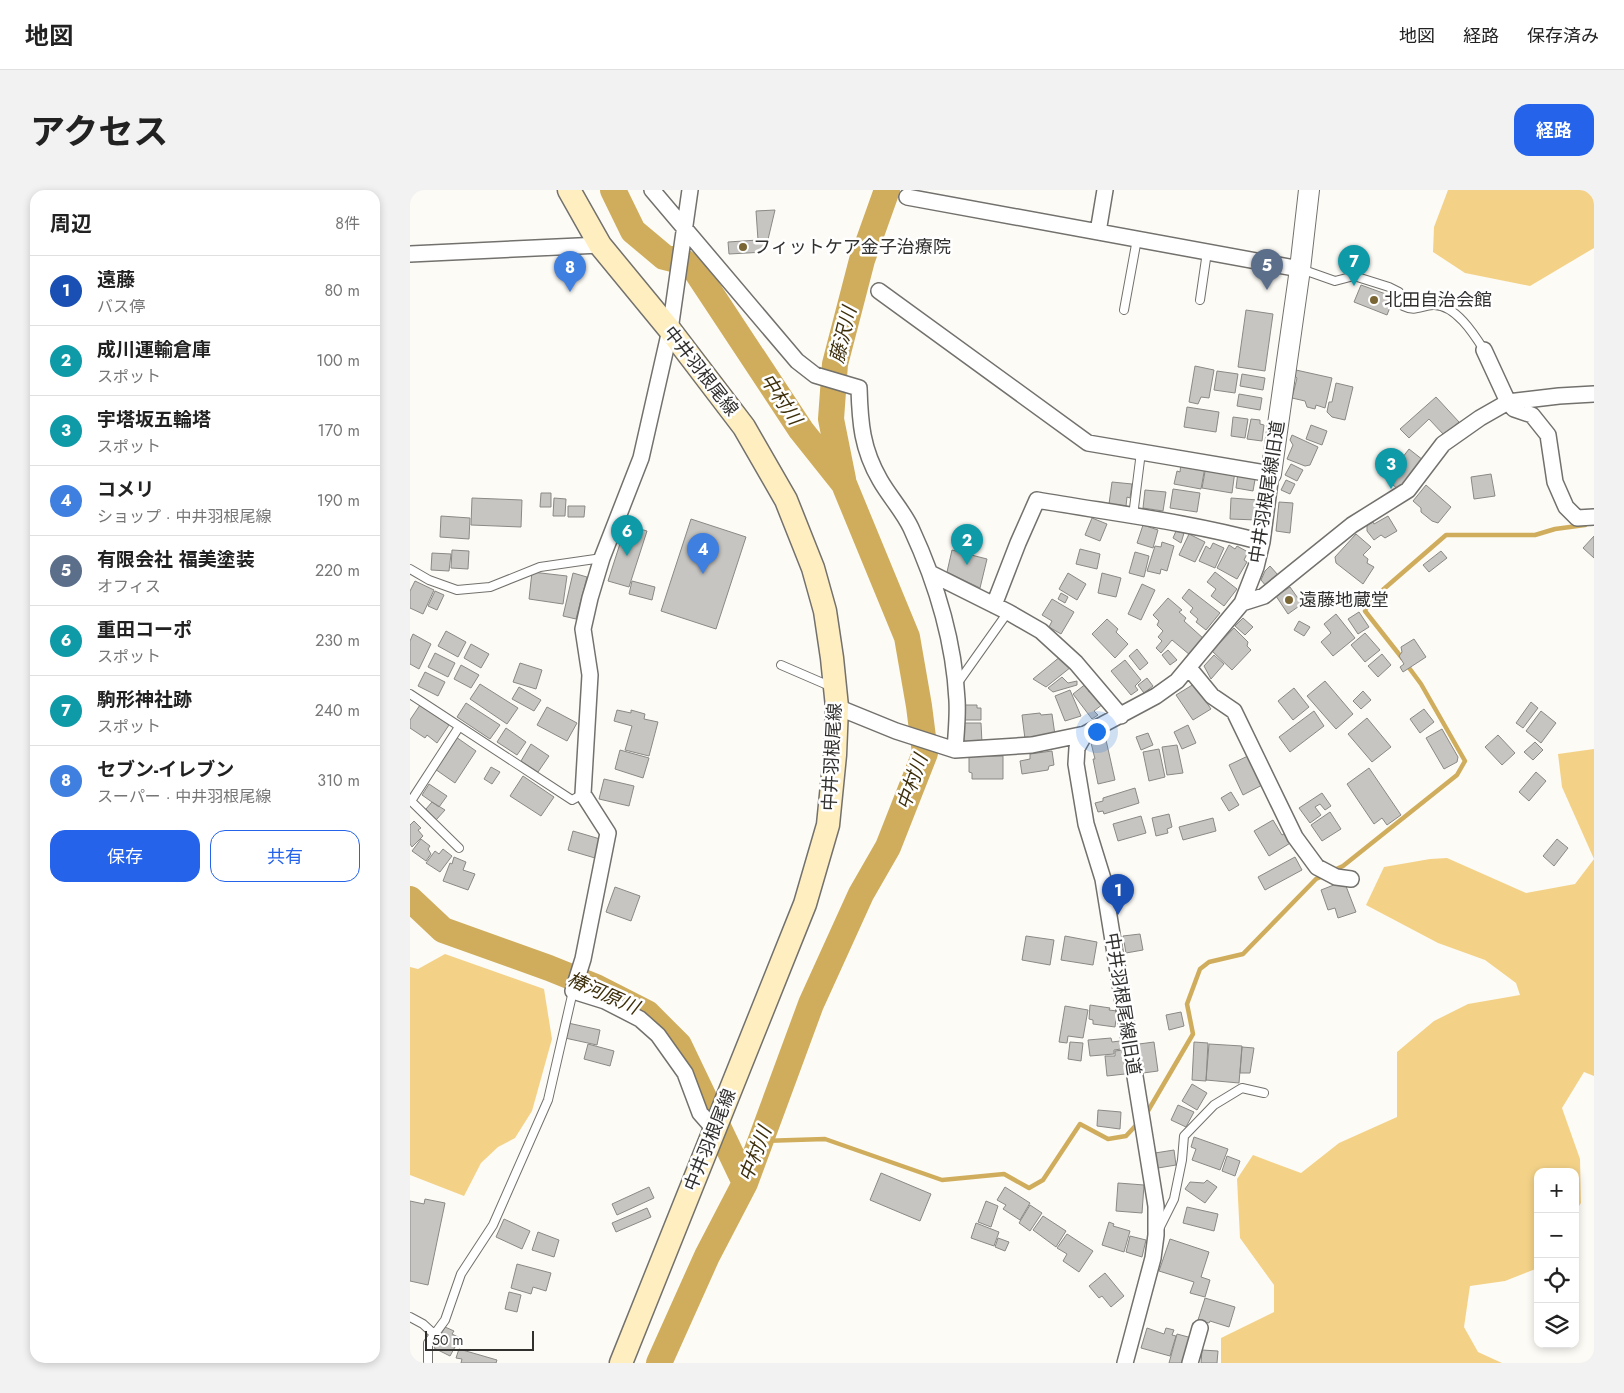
<!DOCTYPE html>
<html lang="ja">
<head>
<meta charset="utf-8">
<style>
	:root { --surface:#fff; --page:#f2f2f2; --text:#222; --muted:#767676; --line:#e0e0e0; --accent:#2563eb }
	body { margin:0; font-family:Jost,"Noto Sans JP",sans-serif; background:var(--page); color:var(--text) }
	.controls { position:absolute; right:15px; bottom:15px; display:grid; overflow:hidden; border-radius:10px; box-shadow:0 2px 8px #0003 }
	.controls button { width:45px; height:45px; display:grid; place-items:center; padding:0; border:0; border-bottom:1px solid var(--line); background:var(--surface); color:var(--text); font:25px sans-serif }
	.scale { position:absolute; left:15px; bottom:12px; width:109px; box-sizing:border-box; padding-left:5px; border:2px solid #31302f; border-top:0; font-size:14px; line-height:18px; white-space:nowrap; color:#31302f; -webkit-text-stroke:4px #fff; paint-order:stroke }
	.you { position:absolute; left:686px; top:541px; width:18px; height:18px; margin:-12px; border:4px solid #fff; border-radius:50%; background:#1a73e8; box-shadow:0 0 0 8px #1a73e833 }
	.badge { display:grid; place-items:center; width:32px; height:32px; border-radius:50%; background:var(--accent); color:#fff; font-size:16px; font-weight:700 }
	.pin { position:absolute; translate:-50% -41px; filter:drop-shadow(0 1px 2px #0008) }
	.pin::after { content:''; position:absolute; top:26px; width:18px; height:15px; background:inherit; clip-path:polygon(0 0,100% 0,50% 100%) }
	.list { margin:0; padding:0; list-style:none }
	h2 { display:flex; justify-content:space-between; align-items:center; height:65px; margin:0; padding:0 20px; font-size:21px }
	h2 small { font-size:16px; font-weight:400; color:var(--muted) }
	.list li { display:grid; grid-template-columns:32px 1fr auto; gap:15px; align-items:center; box-sizing:border-box; height:70px; padding:0 20px; border-top:1px solid var(--line) }
	.list b { display:block; font-size:19px; white-space:nowrap }
	.list p { margin:0; font-size:16px; white-space:nowrap; color:var(--muted) }
	.list em { font-size:16px; font-style:normal; color:var(--muted) }
	.actions { display:flex; gap:10px; padding:15px 20px }
	.actions a { flex:1; padding:11px 0; border:1px solid var(--accent); border-radius:15px; text-align:center; font-size:18px; color:var(--accent) }
	.actions .main { background:var(--accent); color:#fff }
	.icon { flex:none; width:28px; height:28px; fill:none; stroke:currentColor; stroke-width:2; stroke-linecap:round; stroke-linejoin:round }
	.map { position:relative; flex:none; width:1184px; height:1173px; overflow:hidden; border-radius:15px }
	header { display:flex; align-items:center; gap:30px; box-sizing:border-box; height:70px; padding:0 25px; background:var(--surface); border-bottom:1px solid var(--line) }
	header strong { font-size:24px }
	nav { display:flex; gap:28px; margin-inline-start:auto; font-size:18px }
	.intro { display:flex; align-items:center; justify-content:space-between; box-sizing:border-box; height:120px; padding:0 30px }
	h1 { margin:0; font-size:35px }
	.button { padding:12px 22px; border-radius:15px; background:var(--accent); color:#fff; font-size:18px; font-weight:700 }
	main { display:flex; gap:30px; padding:0 30px }
	aside { flex:1; background:var(--surface); border-radius:15px; box-shadow:0 2px 8px #0003 }
	.map>svg:first-child { display:block }
</style>
</head>
<body>
<header>
<strong>地図</strong>
<nav><a>地図</a><a>経路</a><a>保存済み</a></nav>
</header>
<div class="intro"><h1>アクセス</h1><a class="button">経路</a></div>
<main>
<aside>
<h2>周辺<small>8件</small></h2>
<ul class="list">
<li><span class="badge" style="background:#1a4fb4">1</span><div><b>遠藤</b><p>バス停</p></div><em>80 m</em></li>
<li><span class="badge" style="background:#0f9aa8">2</span><div><b>成川運輸倉庫</b><p>スポット</p></div><em>100 m</em></li>
<li><span class="badge" style="background:#0f9aa8">3</span><div><b>宇塔坂五輪塔</b><p>スポット</p></div><em>170 m</em></li>
<li><span class="badge" style="background:#3f7fe0">4</span><div><b>コメリ</b><p>ショップ · 中井羽根尾線</p></div><em>190 m</em></li>
<li><span class="badge" style="background:#5c6f8a">5</span><div><b>有限会社 福美塗装</b><p>オフィス</p></div><em>220 m</em></li>
<li><span class="badge" style="background:#0f9aa8">6</span><div><b>重田コーポ</b><p>スポット</p></div><em>230 m</em></li>
<li><span class="badge" style="background:#0f9aa8">7</span><div><b>駒形神社跡</b><p>スポット</p></div><em>240 m</em></li>
<li><span class="badge" style="background:#3f7fe0">8</span><div><b>セブン-イレブン</b><p>スーパー · 中井羽根尾線</p></div><em>310 m</em></li>
</ul>
<div class="actions"><a class="main">保存</a><a>共有</a></div>
</aside>
<div class="map">
<svg width="1184" height="1173" viewBox="0 0 1184 1173">
	<rect width="100%" height="100%" fill="#fdfbf6"/>
	<!-- green -->
	<path fill="#f3d288" d="M1038 0H1184V58L1120 96 1055 83 1023 62 1024 37Z
		M1184 559V886L1174 882 1152 918 1170 969 1171 1013 1165 1022V982H1128V1078L1095 1091 1060 1096 1054 1137 1068 1162 1092 1173H811V1148L864 1122V1095L830 1048 827 989 843 965 891 983 929 953 987 927V862L1024 831 1058 814 1110 805 1106 793 1075 770 1028 753 956 715 974 677 1020 669 1037 668 1116 703 1165 694 1184 669 1152 597 1148 564Z
		M35 764 134 799 142 849 122 921 105 948 88 957 71 973 54 1006 0 985V777L8 779Z"/>
	<g fill="none" stroke-linecap="round" stroke-linejoin="round">
		<!-- stream -->
		<path stroke="#cfad5c" stroke-width="4.5" d="M992 468 955 421 960 411 1036 345H1125L1145 339 1175 335
			M922 681 933 676 1047 585 1055 571 1011 494 997 475
			M735 926 783 844 777 814 790 779 799 772 833 764 906 689 915 685
			M350 951 415 949 532 990 594 984 619 998 633 990 670 934 698 949 716 946 729 932"/>
		<!-- river -->
		<path stroke="#cfad5c" stroke-width="26" d="M203 0 223 41 254 67 274 72 286 81 391 240 434 294 497 447 509 516 515 563 478 657 451 704 401 814 335 993 297 1066 249 1173
			M433 289 421 229 425 174 452 70 477 0
			M0 709 33 740 139 778 186 797 237 823 269 855 335 993"/>
	</g>
	<!-- building -->
	<path fill="#c7c5c1" stroke="#8a8985" d="M365 20 355 62 319 64 318 52 348 50 346 21Z
		M951 95 984 107 977 125 944 112Z
		M836 120 863 124 855 181 828 177Z
		M785 176 804 180 799 208 791 207 788 214 779 212Z
		M886 180 922 188 915 218 906 215 905 219 897 217 895 211 882 208 887 188 885 186Z
		M807 181 828 184 825 203 804 200Z
		M832 184 855 188 853 200 830 196Z
		M926 193 943 197 935 230 922 227 917 222 919 212H922Z
		M829 204 852 208 850 220 827 216Z
		M1026 207 1049 232 1034 245 1019 229 999 248 990 239Z
		M777 217 809 222 806 242 774 237Z
		M823 227 838 229 835 248 821 246Z
		M841 229 850 230V234L854 235 852 251 837 249Z
		M901 235 917 241 912 255 896 249Z
		M882 245 908 257 900 275 895 276 877 269 883 255 880 250Z
		M999 259 1013 270 989 300 976 289Z
		M771 273 795 277 791 299 764 294 767 281 770 282Z
		M881 274 893 280 887 291 875 285Z
		M796 276 825 281 822 303 792 298Z
		M828 282 846 284 843 301 826 298Z
		M1081 284 1085 306 1064 309 1061 287Z
		M876 290 885 294 880 304 871 300Z
		M702 292 722 294 720 308 717 307 716 316 699 314Z
		M1016 295 1041 317 1028 333 1022 331 1011 322V318L1003 311Z
		M763 299 790 303 787 322 760 318Z
		M735 300 756 302 753 321 733 318Z
		M131 303H141V317H130Z
		M62 308 112 310 111 337 61 335Z
		M144 308 156 309 155 326H143Z
		M821 308 848 310 847 330 820 329Z
		M869 312 883 313 880 343 866 341Z
		M158 316H175L174 327H158Z
		M31 326 60 328 59 349 30 347Z
		M978 326 987 341 975 348 971 345 964 350 957 341V335L963 332 964 334Z
		M682 328 697 334 690 351 675 345Z
		M281 329 336 347 306 439 251 421Z
		M216 335 237 341 219 397 198 391Z
		M733 335 748 340 743 358 727 353Z
		M766 341 774 343 771 353 763 348Z
		M779 344 795 352 785 372 769 365Z
		M946 344 961 357 953 365 958 369 957 373 964 377 953 394 926 373 925 367Z
		M1184 346V368L1173 358Z
		M752 352 764 356 757 381 751 379 750 384 737 381 745 356 751 357Z
		M803 353 814 358 805 378 789 371 796 356 800 359Z
		M819 355 825 359 827 356 838 362 834 370 837 372 827 389 807 378Z
		M670 359 690 364 687 379 666 374Z
		M42 360 59 361 58 379 41 378Z
		M542 360 577 369 570 398 537 382Z
		M1031 361 1037 368 1019 382 1013 375Z
		M725 362 739 366 734 387 719 383Z
		M22 363 41 364 39 381 21 380Z
		M860 376 868 385 856 396 851 390 855 381Z
		M122 382 157 386 153 414 119 409Z
		M805 382 827 399 814 416 801 406 806 399 797 392Z
		M163 383 177 387 166 429 153 426Z
		M658 383 676 394 667 410 649 399Z
		M692 383 711 388 706 407 688 403Z
		M5 391 24 400 13 424 0 418V401Z
		M222 391 245 397 242 410 219 404Z
		M732 394 745 400 731 430 718 424Z
		M880 397 892 414 878 424 866 406Z
		M779 399 810 423 796 440 786 432 788 429 780 422 783 418 772 408Z
		M25 401 34 405 27 420 18 416Z
		M651 403 658 407 655 413 648 409Z
		M758 408 772 420 769 422 776 428 774 431 794 449 780 465 762 450 751 463 746 458 752 451 748 447 753 441 747 435 749 431 743 425Z
		M642 409 664 422 651 444 639 437 642 431 632 425Z
		M949 422 959 437 948 444 938 429Z
		M926 424 945 448 923 466 911 452 921 443 914 434Z
		M833 428 843 437 835 445 825 436Z
		M697 429 708 439 706 442 718 454 705 468 682 444Z
		M889 431 900 437 894 446 884 440Z
		M824 438 838 452 837 456 841 460 822 480 802 461Z
		M36 441 56 452 48 467 28 456Z
		M955 443 970 460 955 472 941 455Z
		M3 444 21 454 9 479 0 474V451Z
		M1004 449 1016 467 993 482 990 477 994 474 989 466 992 462 991 457Z
		M61 454 79 464 71 478 54 468Z
		M727 459 738 473 730 480 719 466Z
		M758 460 767 470 760 475 752 465Z
		M25 463 45 473 38 487 18 477Z
		M972 464 981 475 968 487 958 476Z
		M804 465 814 474 801 489 794 476Z
		M651 466 661 477 636 497 623 489Z
		M715 470 731 490 725 496 728 500 721 505 701 481Z
		M110 473 132 480 126 499 103 492Z
		M51 475 69 485 61 498 44 489Z
		M15 482 35 492 28 506 8 496Z
		M652 487 658 493 667 491V495L643 502 638 498Z
		M737 488 743 496 734 503 728 495Z
		M915 491 943 524 926 539 897 506Z
		M677 493 681 499 678 501 680 502 682 500 693 514 684 521 688 525 682 529 663 504Z
		M70 494 108 518 97 534 60 509Z
		M784 494 801 519 783 530 766 505Z
		M109 497 131 510 124 521 102 509Z
		M884 498 899 517 883 530 868 511Z
		M660 500 671 526 655 531 645 506Z
		M953 501 961 510 951 519 943 511Z
		M1121 512 1128 518 1113 538 1106 533Z
		M56 513 90 535 80 549 47 527Z
		M10 515 39 535 27 553 17 545 15 548 0 538V530Z
		M552 515H567V518H571V530H551Z
		M137 517 167 533 157 551 127 535Z
		M1014 519 1024 532 1010 543 1000 529Z
		M207 520 221 523V520L235 524 234 529 248 532 239 566 215 560 222 536 204 531Z
		M904 521 914 536 880 562 869 547Z
		M1131 521 1146 533 1131 553 1116 541Z
		M630 523 631 525 642 524 645 545 615 549 612 525Z
		M957 528 981 557 962 572 938 544Z
		M549 533H571L572 553H549Z
		M778 535 786 553 772 559 764 542Z
		M96 538 116 552 107 565 87 552Z
		M1032 539 1048 567 1047 572 1034 579 1016 548Z
		M738 543 743 555 731 560 726 547Z
		M1088 545 1105 563 1092 575 1075 557Z
		M46 547 66 561 45 593 25 579Z
		M696 550 705 590 688 594 683 569H685L681 553Z
		M1125 552 1133 560 1123 570 1114 562Z
		M121 554 139 566 128 582 111 571Z
		M767 555 773 583 757 585 752 557Z
		M749 559 755 587 739 591 733 562Z
		M210 560 239 568 233 588 205 579Z
		M642 561 644 575 639 576 638 580 612 584 610 571 620 569V564Z
		M842 564 856 593 833 605 819 575Z
		M559 566H593V589H562V583L559 582Z
		M81 577 90 582 82 594 74 589Z
		M959 578 991 625 977 635 972 628 964 634 937 594Z
		M1126 582 1136 591 1119 611 1109 602Z
		M113 586 144 607 131 626 100 606Z
		M194 589 224 596 219 616 189 609Z
		M19 594 37 606 29 617 12 605Z
		M725 598 729 613 694 624 693 621 688 622 685 613 693 611V608Z
		M821 602 829 615 819 621 811 608Z
		M912 603 921 616 915 620 910 614 905 617 911 625 900 633 889 618Z
		M22 612 35 620 26 630 16 619Z
		M920 622 931 639 912 651 901 635Z
		M759 624 762 637 757 639 758 643 746 646 742 628Z
		M731 626 736 643 708 651 703 634Z
		M803 628 806 641 773 650 769 637Z
		M863 630 872 645 877 642 882 652 859 666 844 641Z
		M4 631 11 638 8 640 13 646 2 657 0 654V635Z
		M163 641 190 649 185 668 158 660Z
		M11 649 20 656 18 659 21 664 16 671 2 661Z
		M1147 649 1158 658 1144 676 1133 666Z
		M33 659 42 666 30 682 16 673 25 661 29 664Z
		M44 667 56 672 53 680 65 684 58 700 33 691 40 673 42 674Z
		M885 667 892 680 855 700 848 687Z
		M934 691 946 722 928 728 925 718 918 720 911 700Z
		M205 697 230 706 221 731 196 722Z
		M730 744 733 760 716 763 713 746Z
		M616 746 644 750 640 775 612 770Z
		M655 746 687 752 683 775 651 770Z
		M680 815 700 818 699 820 707 821 705 837 683 834V830L679 829Z
		M655 816 678 820 673 848 658 846 657 853 649 852Z
		M771 822 774 836 759 840 756 825Z
		M158 833 190 840 187 855 155 848Z
		M701 848 702 852 710 851 711 859 704 860V864L680 866 678 850Z
		M660 852 673 853 671 871 658 869Z
		M744 852 748 881 733 883 729 854Z
		M784 852 798 853 796 891 782 890Z
		M178 854 204 861 200 876 174 869Z
		M799 854 832 856 829 893 796 890Z
		M832 857 844 858 840 883H830Z
		M713 860 715 884 697 886 695 866H705V861Z
		M782 894 797 903 787 920 772 911Z
		M768 915 784 922 776 937 761 930Z
		M688 920 711 922 710 939 687 936Z
		M784 947 818 959 810 980 782 970 786 959 781 957Z
		M764 960 766 975 748 978 745 963Z
		M817 966 830 971 825 986 812 981Z
		M471 983 521 1004 510 1031 460 1010Z
		M797 990 807 997 795 1013 775 999 780 992 794 993Z
		M708 993 734 995 732 1023 706 1021Z
		M239 997 244 1008 207 1025 202 1014Z
		M595 997 620 1013 610 1030 593 1019 596 1015 587 1010Z
		M15 1009 35 1013 18 1095 0 1091V1011L14 1014Z
		M576 1011 588 1016 581 1037 568 1032Z
		M620 1015 632 1023 620 1041 609 1033Z
		M777 1017 808 1024 804 1041 773 1033Z
		M237 1018 241 1027 206 1042 202 1033Z
		M633 1026 656 1041 646 1057 623 1040Z
		M94 1029 120 1041 112 1059 86 1047Z
		M699 1032 704 1034 703 1036 720 1041 714 1062 692 1055Z
		M566 1033 589 1042 584 1056 561 1048Z
		M128 1042 149 1050 144 1067 122 1060Z
		M657 1044 683 1061 669 1082 653 1071 657 1064 647 1058Z
		M720 1046 736 1050 732 1067 716 1062Z
		M588 1048 599 1052 595 1061 585 1057Z
		M760 1049 799 1062 791 1087 800 1090 795 1107 780 1103 784 1092 749 1081Z
		M107 1074 141 1083 136 1101 123 1097 121 1104 101 1098Z
		M695 1083 714 1106 701 1117 692 1106 689 1108 679 1096Z
		M99 1102 111 1105 107 1122 95 1119Z
		M795 1108 825 1117 819 1137 800 1131 799 1133 788 1130Z
		M35 1137 44 1141 42 1144 50 1148 40 1166 24 1158Z
		M737 1138 754 1144 756 1138 764 1140 762 1145 766 1146 760 1166 731 1158Z
		M767 1144 782 1148 775 1173H759Z
		M49 1159 87 1170 86 1173H51L52 1169 46 1168Z
		M792 1160 808 1161 807 1173H791Z"/>
	<g fill="none" stroke-linecap="round" stroke-linejoin="round">
		<defs>
			<path id="service" d="M891 79 925 91 944 86 979 97 989 102 993 116C1005 122 1011 116 1023 115 1045 114 1064 144 1074 160
				M790 110 797 62
				M714 120 727 49
				M723 326 731 262
				M0 379 19 390 47 400 80 397 130 377 192 368
				M371 475 422 497
				M547 494 598 422
				M0 504 162 610 173 604
				M49 658 1 611 49 537
				M749 1039 764 1009 772 970 774 946 804 915 832 898 854 903
				M0 1127 13 1134 25 1145
				M18 1173V1153L35 1130 51 1084 83 1035 138 910 163 801"/>
			<path id="minor" d="M242 0 387 171 405 185 449 198C450 233 452 259 470 290 479 306 493 321 501 338 526 392 544 451 547 510 548 527 546 544 545 560
				M280 0 260 140 231 268 192 368 180 408 173 439 180 485 173 604 198 643 173 769 163 801 195 811 230 829 248 845 275 883 290 923 304 939
				M497 7 890 79
				M688 42 695 0
				M0 64 190 55
				M469 101 678 253 861 284 852 352 846 377 832 413 767 491 746 506 675 544 667 558 666 574 676 634 693 689 746 1016V1045L743 1068 715 1173
				M1074 160 1098 212 1104 219 1122 225 1138 245 1145 292 1156 317 1167 328 1184 327
				M520 383 598 422 631 441 666 473 711 526
				M832 413 854 406 942 335 998 300 1033 254 1070 228 1098 212 1149 206 1184 204
				M584 415 608 353 627 310C702 323 779 332 852 352
				M779 478 802 506 824 521 885 647 907 677 926 687 941 689
				M427 517 486 541 545 560 622 555 675 544
				M780 1173 790 1138"/>
			<path id="tertiary" d="M861 284 890 79 899 0"/>
			<path id="secondary" d="M159 0 190 55 260 140 334 237 376 310 403 378 415 421 422 468 427 517 425 565 418 635 395 714 211 1173"/>
		</defs>
		<!-- service casing -->
		<use href="#service" stroke="#73716d" stroke-width="10"/>
		<!-- minor casing -->
		<use href="#minor" stroke="#73716d" stroke-width="18"/>
		<!-- tertiary casing -->
		<use href="#tertiary" stroke="#73716d" stroke-width="22"/>
		<!-- secondary casing -->
		<use href="#secondary" stroke="#73716d" stroke-width="25"/>
		<!-- service -->
		<use href="#service" stroke="#fff" stroke-width="8"/>
		<!-- minor -->
		<use href="#minor" stroke="#fff" stroke-width="15"/>
		<!-- tertiary -->
		<use href="#tertiary" stroke="#fff" stroke-width="20"/>
		<!-- secondary -->
		<use href="#secondary" stroke="#ffeebf" stroke-width="22"/>
	</g>
	<!-- markers -->
	<g fill="#7a6534" stroke="#fff" stroke-width="2">
		<circle cx="333" cy="57" r="5"/>
		<circle cx="964" cy="110" r="5"/>
		<circle cx="879" cy="410" r="5"/>
	</g>
	<g text-anchor="middle" dominant-baseline="central" stroke-width="5" stroke-linejoin="round" paint-order="stroke">
		<!-- poi labels -->
		<g font-size="18" fill="#31302f" stroke="#fff" text-anchor="start">
			<text x="343" y="57">フィットケア金子治療院</text>
			<text x="974" y="110">北田自治会館</text>
			<text x="889" y="410">遠藤地蔵堂</text>
		</g>
		<!-- street labels -->
		<g font-size="18" fill="#31302f" stroke="#fff">
			<text transform="translate(291 181) rotate(52)">中井羽根尾線</text>
			<text transform="translate(857 302) rotate(-81)">中井羽根尾線旧道</text>
			<text transform="translate(422 567) rotate(-87)">中井羽根尾線</text>
			<text transform="translate(713 814) rotate(81)">中井羽根尾線旧道</text>
			<text transform="translate(300 950) rotate(-68)">中井羽根尾線</text>
		</g>
		<!-- water labels -->
		<g font-size="19" font-style="italic" fill="#3f300c" stroke="#fff">
			<text transform="translate(433 145) rotate(-76)">藤沢川</text>
			<text transform="translate(371 209) rotate(56)">中村川</text>
			<text transform="translate(502 592) rotate(-71)">中村川</text>
			<text transform="translate(193 803) rotate(24)">椿河原川</text>
			<text transform="translate(345 964) rotate(-69)">中村川</text>
		</g>
	</g>
</svg>
<div class="controls">
<button>+</button>
<button>−</button>
<button><svg class="icon" aria-label="locate" viewBox="0 0 24 24"><circle cx="12" cy="12" r="6"/><path d="M12 2v4M12 18v4M2 12h4M18 12h4"/></svg></button>
<button><svg class="icon" aria-label="layers" viewBox="0 0 24 24"><path d="M12 4l9 5-9 5-9-5zM3 14l9 5 9-5"/></svg></button>
</div>
<div class="scale">50 m</div>
<div class="you"></div>
<div class="pin badge" style="left:708px;top:725px;background:#1a4fb4">1</div>
<div class="pin badge" style="left:557px;top:375px;background:#0f9aa8">2</div>
<div class="pin badge" style="left:981px;top:299px;background:#0f9aa8">3</div>
<div class="pin badge" style="left:293px;top:384px;background:#3f7fe0">4</div>
<div class="pin badge" style="left:857px;top:100px;background:#5c6f8a">5</div>
<div class="pin badge" style="left:217px;top:366px;background:#0f9aa8">6</div>
<div class="pin badge" style="left:944px;top:96px;background:#0f9aa8">7</div>
<div class="pin badge" style="left:160px;top:102px;background:#3f7fe0">8</div>
</div>
</main>
</body>
</html>
